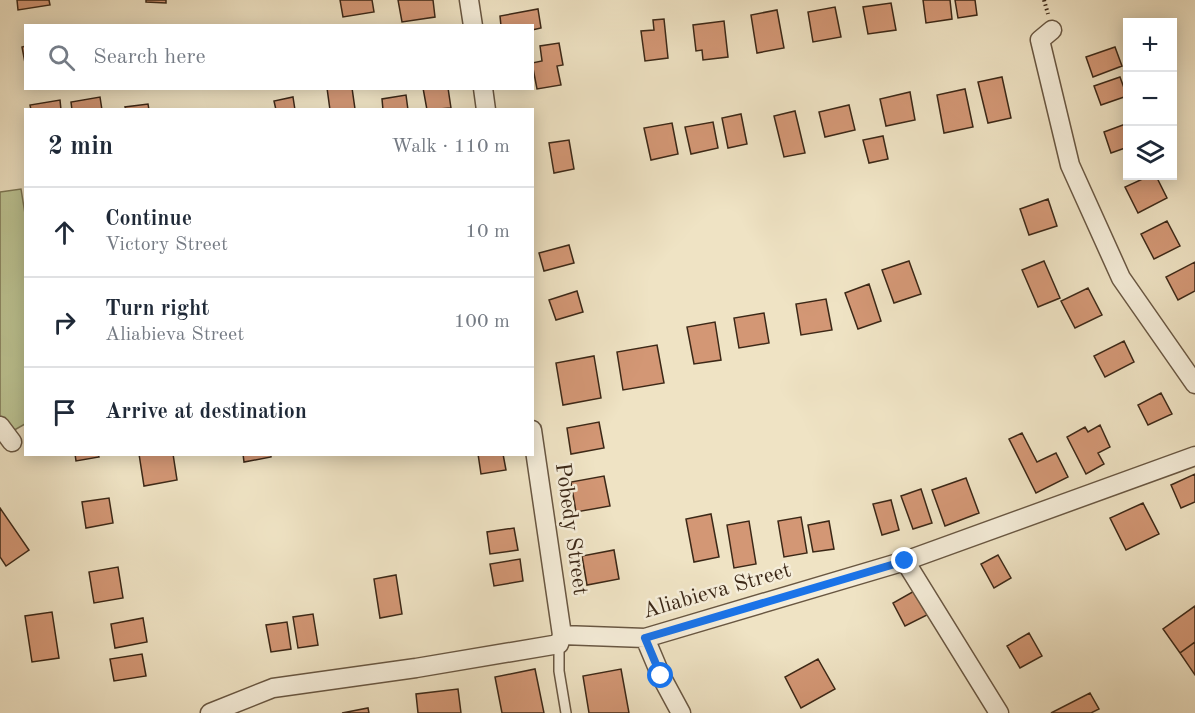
<!DOCTYPE html>
<html lang="en">
<head>
<meta charset="utf-8">
<style>
	:root { --surface:#fff; --page:#f2f2f3; --text:#1f2937; --muted:#747a83; --line:#e0e1e3 }
	body { margin:0; font-family:"Old Standard TT",serif; background:var(--page); color:var(--text) }
	.controls { position:absolute; right:18px; top:18px; display:grid; overflow:hidden; border-radius:0px; box-shadow:0 3px 15px #0003 }
	.controls button { width:54px; height:54px; display:grid; place-items:center; padding:0; border:0; border-bottom:2px solid var(--line); background:var(--surface); color:var(--text); font:30px sans-serif }
	.stop { position:absolute; width:18px; height:18px; margin:-14px; border:4px solid #1a73e8; border-radius:50%; background:#fff }
	.stop.end { background:#1a73e8; border-color:#fff; box-shadow:0 2px 6px #0008 }
	.list { margin:0; padding:0; list-style:none }
	h2 { display:flex; justify-content:space-between; align-items:center; height:78px; margin:0; padding:0 24px; font-size:26px }
	h2 small { font-size:20px; font-weight:400; color:var(--muted) }
	.list li { display:grid; grid-template-columns:39px 1fr auto; gap:18px; align-items:center; box-sizing:border-box; height:90px; padding:0 24px; border-top:2px solid var(--line) }
	.list b { display:block; font-size:22px; white-space:nowrap }
	.list p { margin:0; font-size:20px; white-space:nowrap; color:var(--muted) }
	.list em { font-size:20px; font-style:normal; color:var(--muted) }
	.icon { flex:none; width:33px; height:33px; fill:none; stroke:currentColor; stroke-width:2; stroke-linecap:round; stroke-linejoin:round }
	.map { position:relative; flex:none; width:1195px; height:713px; overflow:hidden }
	.search { position:absolute; background:var(--surface); box-shadow:0 3px 15px #0003; left:24px; top:24px; width:510px; height:66px; display:flex; align-items:center; gap:15px; box-sizing:border-box; padding:0 21px; border-radius:0px; color:var(--muted); font-size:22px }
	.panel { position:absolute; background:var(--surface); box-shadow:0 3px 15px #0003; left:24px; top:108px; width:510px; height:348px; border-radius:0px }
	.map>svg:first-child { display:block }
</style>
</head>
<body>
<div class="map">
<svg width="1195" height="713" viewBox="0 0 1195 713">
	<rect width="100%" height="100%" fill="#efe3c4"/>
	<filter id="stains"><feTurbulence type="fractalNoise" baseFrequency=".00333" numOctaves="4"/><feColorMatrix values="0 0 0 0 .2 0 0 0 0 .09 0 0 0 0 .02 0 0 0 .5 -.17"/></filter>
	<radialGradient id="worn" r=".72"><stop offset=".6" stop-color="#630" stop-opacity="0"/><stop offset="1" stop-color="#630" stop-opacity=".3"/></radialGradient>
	<!-- green -->
	<path fill="#bcc392" stroke="#7c7654" stroke-width="1.5" d="M21 189 26 220 25 424 11 432 0 416V192Z"/>
	<!-- building -->
	<path fill="#d39775" stroke="#3c2817" stroke-width="1.5" d="M17 0H49L50 5 18 10Z
		M146 0H166V3L146 2Z
		M340 0H372L374 12 343 17Z
		M398 0H433L435 17 402 22Z
		M923 0H950L952 19 926 23Z
		M955 0H975L977 15 958 18Z
		M891 3 896 30 868 34 863 7Z
		M835 7 841 37 813 42 808 12Z
		M538 9 541 28 532 30V26H501L500 16Z
		M777 10 784 48 757 53 751 15Z
		M664 19 668 58 645 61 641 31 654 30 653 20Z
		M724 21 728 57 703 60 702 50 696 51 693 25Z
		M559 43 563 65 557 66 561 85 537 89 532 63 542 61 540 46Z
		M26 46V68L22 47Z
		M1115 47 1122 66 1093 77 1086 57Z
		M1002 77 1011 118 988 123 978 82Z
		M1120 77 1127 96 1101 105 1094 86Z
		M327 88H352L355 109 330 110Z
		M423 88H448L451 108 427 110Z
		M965 89 973 127 944 133 937 95Z
		M910 92 915 120 886 126 880 99Z
		M406 95 408 110H383L382 99Z
		M100 97 102 110H72L71 102Z
		M293 97 295 110H276L274 101Z
		M60 100 61 110H31L30 105Z
		M148 104 149 110H126L125 107Z
		M849 105 855 130 825 137 819 112Z
		M795 111 805 153 784 157 774 116Z
		M741 114 747 144 728 148 722 118Z
		M713 122 718 148 691 154 685 127Z
		M672 123 678 154 651 160 644 128Z
		M1128 123V147L1111 153 1104 132Z
		M883 136 888 159 869 163 863 140Z
		M569 140 574 169 554 173 549 143Z
		M1149 176H1156L1167 198 1138 213 1125 187Z
		M1048 199 1057 226 1029 235 1020 209Z
		M1167 221 1180 246 1154 259 1141 234Z
		M569 245 574 263 544 271 539 253Z
		M909 261 921 294 894 303 882 270Z
		M1044 261 1060 298 1038 307 1022 270Z
		M1195 262V291L1178 300 1166 277Z
		M869 284 881 321 858 329 845 293Z
		M1088 288 1102 315 1075 328 1061 301Z
		M577 291 583 312 556 320 549 300Z
		M826 299 832 330 801 335 796 304Z
		M764 313 769 343 739 348 734 318Z
		M715 322 721 360 694 364 687 327Z
		M1124 341 1134 362 1105 377 1094 356Z
		M657 345 664 383 623 390 617 352Z
		M594 356 601 398 563 405 556 363Z
		M1161 393 1172 414 1148 425 1138 405Z
		M599 422 604 448 571 454 567 428Z
		M1100 425 1110 447 1098 453 1104 464 1086 474 1067 437 1085 427 1088 432Z
		M1022 433 1037 462 1056 453 1068 477 1036 493 1009 439Z
		M75 454H98L99 457 76 461Z
		M139 454H173L177 480 144 486Z
		M243 454H271V457L244 462Z
		M478 454H503L506 470 481 474Z
		M1195 474V502L1181 508 1171 485Z
		M604 476 610 506 576 512 571 482Z
		M966 478 979 513 945 526 932 490Z
		M921 489 932 523 913 529 901 496Z
		M109 498 113 523 86 528 82 502Z
		M891 500 899 530 882 535 873 504Z
		M1143 503 1159 534 1126 550 1110 518Z
		M0 508 29 550 6 566 0 557Z
		M711 514 719 557 694 562 686 519Z
		M801 517 807 553 784 557 778 521Z
		M749 521 756 564 734 568 727 525Z
		M829 521 834 549 813 552 808 525Z
		M514 528 518 550 490 554 487 532Z
		M614 550 619 579 587 585 582 556Z
		M998 555 1011 578 994 588 981 564Z
		M520 559 523 581 494 586 490 564Z
		M118 567 123 598 94 603 89 572Z
		M396 575 402 614 380 618 374 579Z
		M916 590 929 614 905 626 893 603Z
		M1195 606V642L1180 653 1163 629Z
		M52 612 59 658 32 662 25 616Z
		M313 614 318 645 298 648 293 617Z
		M143 618 147 642 115 648 111 624Z
		M287 622 291 649 271 652 266 625Z
		M1029 633 1042 656 1020 668 1007 646Z
		M1195 642V675L1180 653Z
		M142 654 146 676 114 681 110 659Z
		M818 659 835 689 801 708 785 677Z
		M535 669 544 713H502L495 677Z
		M621 669 629 713H589L583 676Z
		M458 689 461 713H418L416 694Z
		M1090 693 1099 709 1091 713H1051Z
		M368 708 369 713H342Z"/>
	<g fill="none" stroke-linecap="round" stroke-linejoin="round">
		<defs>
			<path id="lane" d="M559 644V671L566 713"/>
			<path id="street" d="M469 0 473 26
				M1052 30 1040 40 1070 165 1121 278 1195 384
				M483 88 486 110
				M0 426 12 442
				M532 430 562 635
				M905 561 999 713
				M645 638 661 676 681 713
				M210 713 273 688 416 668 559 644 562 635 645 638 905 561 1195 456"/>
		</defs>
		<!-- lane casing -->
		<use href="#lane" stroke="#695742" stroke-width="12"/>
		<!-- street casing -->
		<use href="#street" stroke="#695742" stroke-width="21"/>
		<!-- path -->
		<path stroke="#3c2817" stroke-width="4" stroke-dasharray="1.5 3" stroke-linecap="butt" d="M1044 0 1048 14"/>
		<!-- lane -->
		<use href="#lane" stroke="#f5edd9" stroke-width="9"/>
		<!-- street -->
		<use href="#street" stroke="#f5edd9" stroke-width="18"/>
	</g>
	<g fill="none" stroke-linecap="round" stroke-linejoin="round">
		<!-- route -->
		<path stroke="#1a73e8" stroke-width="8" d="M661 676 645 638 905 561"/>
	</g>
	<g text-anchor="middle" dominant-baseline="central" stroke-width="5" stroke-linejoin="round" paint-order="stroke">
		<!-- street labels -->
		<g font-size="22" fill="#3c2817" stroke="#f5edd9">
			<text transform="translate(571 529) rotate(82)">Pobedy Street</text>
			<text transform="translate(717 591) rotate(-16)">Aliabieva Street</text>
		</g>
	</g>
	<rect width="100%" height="100%" filter="url(#stains)"/>
	<rect width="100%" height="100%" fill="url(#worn)"/>
</svg>
<div class="controls">
<button>+</button>
<button>−</button>
<button><svg class="icon" aria-label="layers" viewBox="0 0 24 24"><path d="M12 4l9 5-9 5-9-5zM3 14l9 5 9-5"/></svg></button>
</div>
<div class="stop" style="left:661px;top:676px"></div>
<div class="stop end" style="left:905px;top:561px"></div>
<div class="search"><svg class="icon" aria-label="search" viewBox="0 0 24 24"><circle cx="10" cy="10" r="6"/><path d="M15 15l6 6"/></svg>Search here</div>
<section class="panel">
<h2>2 min<small>Walk · 110 m</small></h2>
<ul class="list">
<li><svg class="icon" aria-label="ahead" viewBox="0 0 24 24"><path d="M12 20V5M6 11l6-6 6 6"/></svg><div><b>Continue</b><p>Victory Street</p></div><em>10 m</em></li>
<li><svg class="icon" aria-label="right" viewBox="0 0 24 24"><path d="M7 20v-9h11M14 6l5 5-5 5"/></svg><div><b>Turn right</b><p>Aliabieva Street</p></div><em>100 m</em></li>
<li><svg class="icon" aria-label="arrive" viewBox="0 0 24 24"><path d="M6 21V4h12l-3 4 3 4H6"/></svg><div><b>Arrive at destination</b></div></li>
</ul>
</section>
</div>
</body>
</html>
